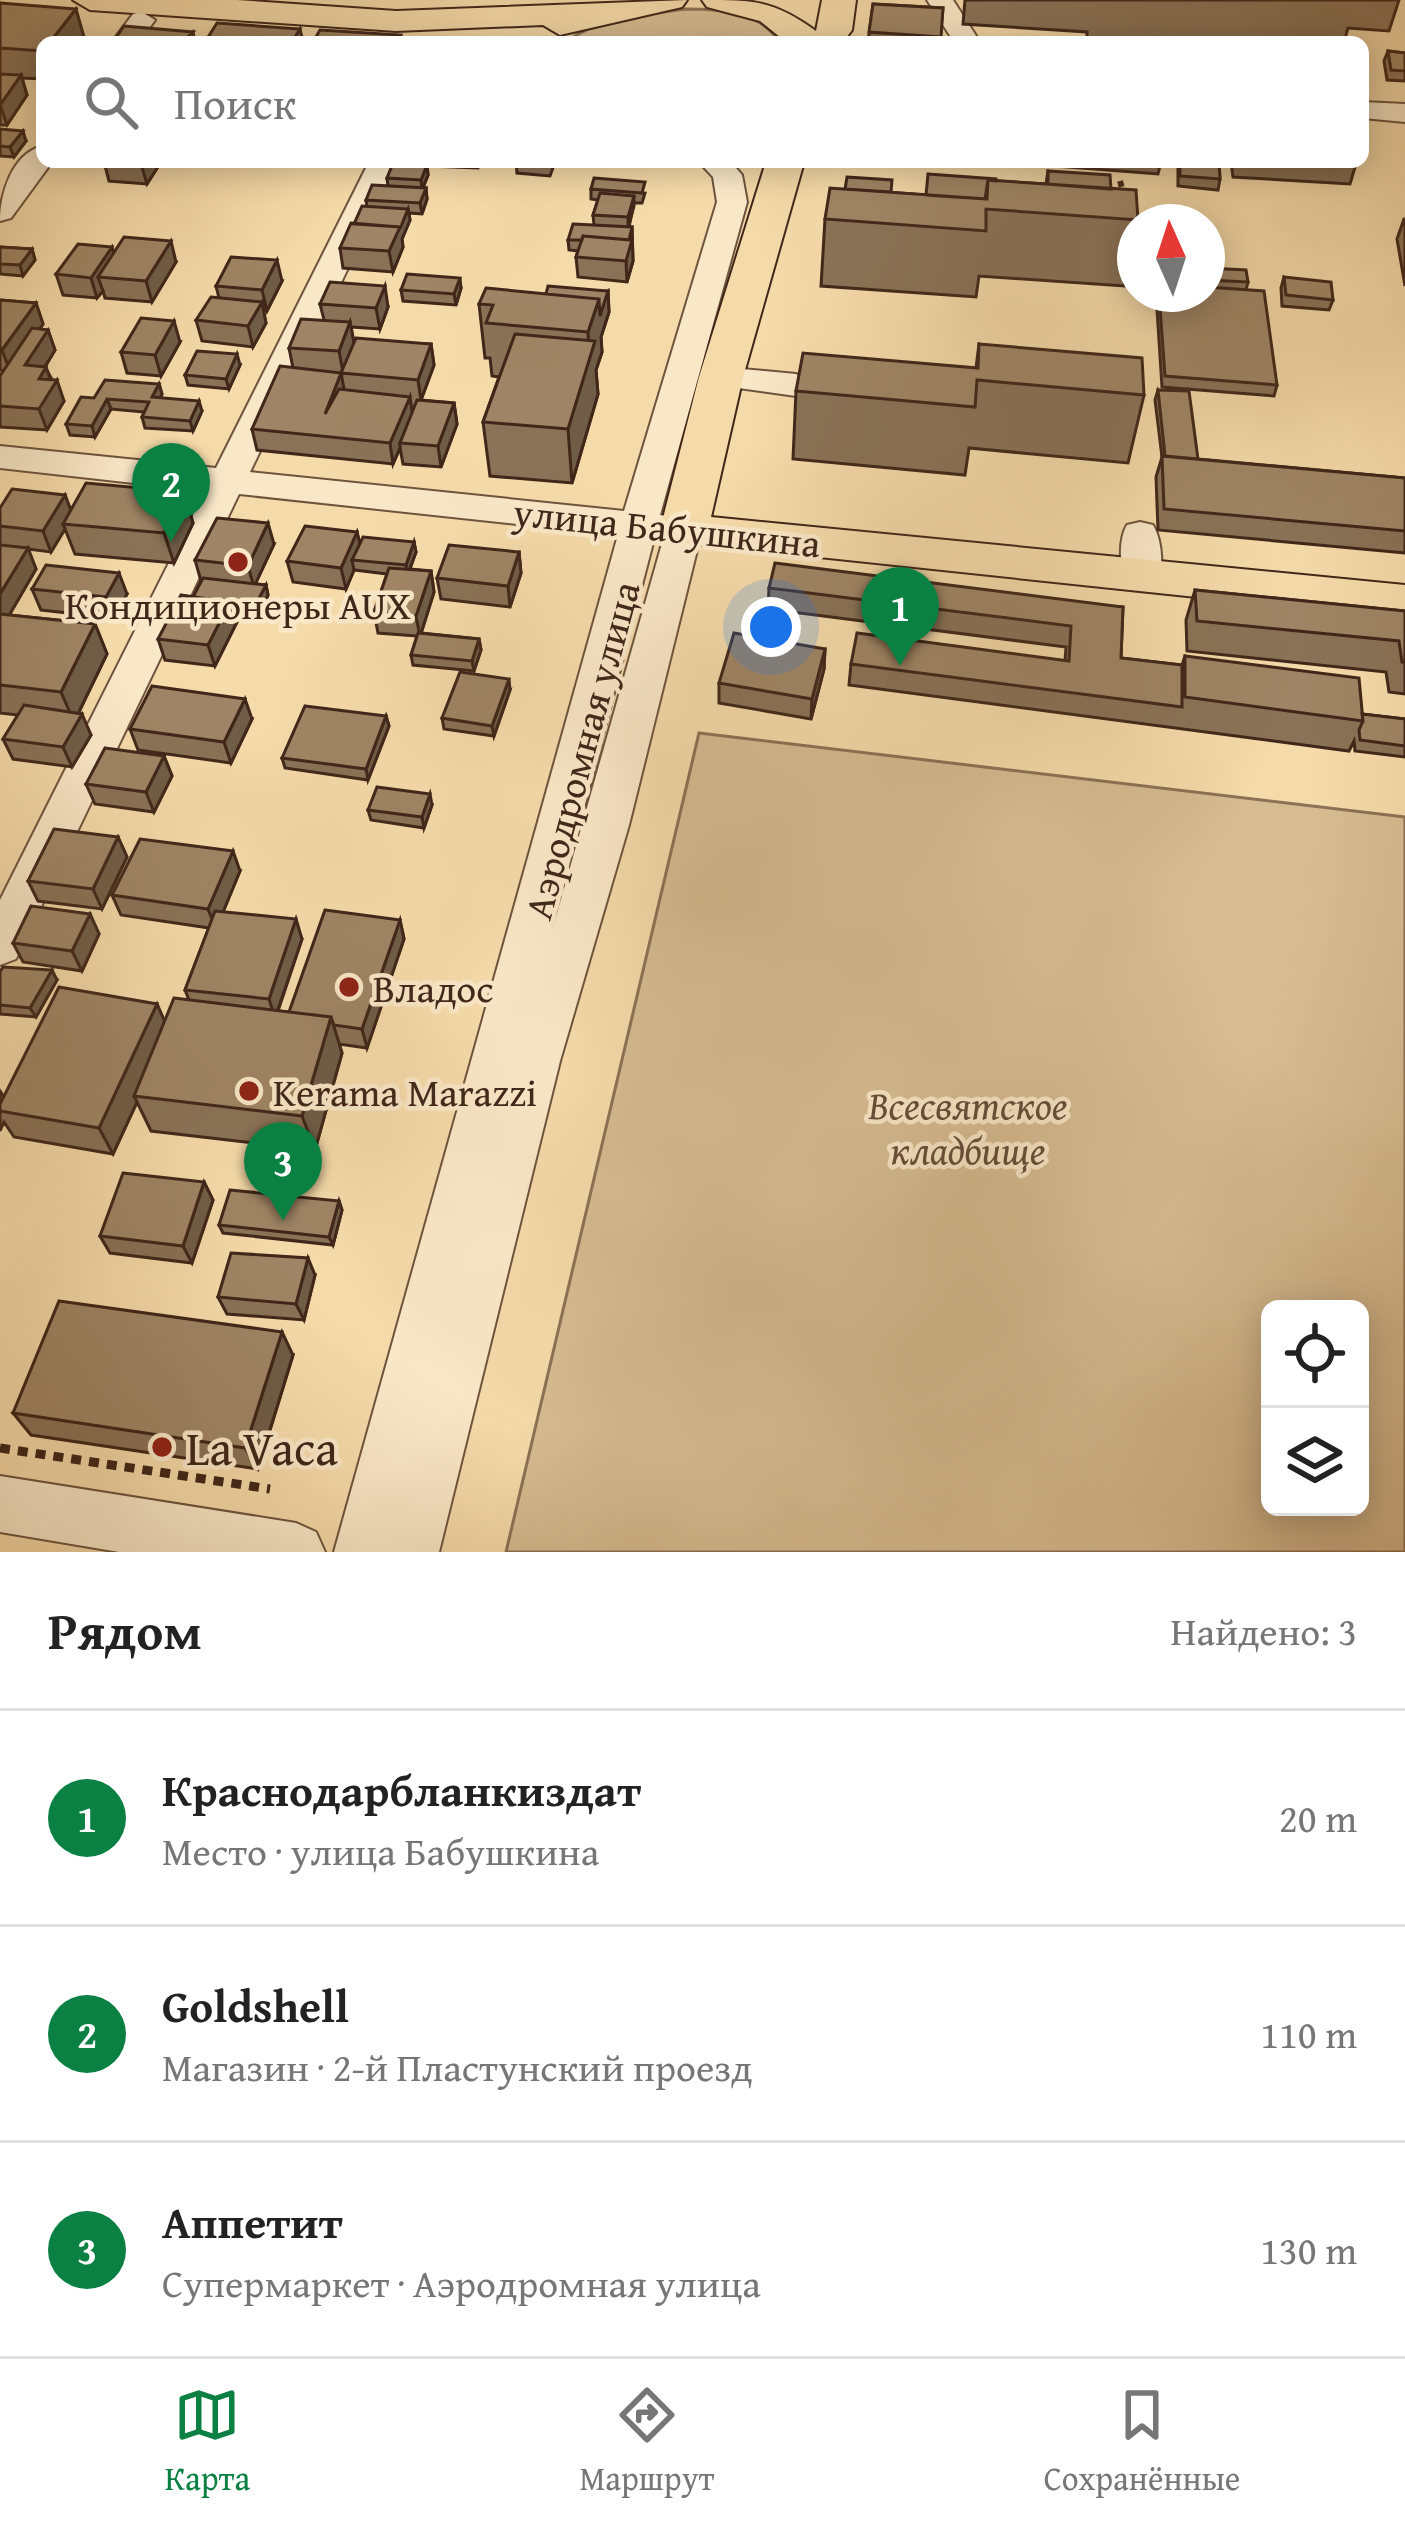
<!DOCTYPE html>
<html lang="ru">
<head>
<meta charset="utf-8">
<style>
	:root { --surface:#fff; --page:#f6f6f6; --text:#222; --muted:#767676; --line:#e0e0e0; --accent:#0b8043 }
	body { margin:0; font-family:"Gentium Book Plus",serif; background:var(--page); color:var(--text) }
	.controls { position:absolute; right:36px; bottom:36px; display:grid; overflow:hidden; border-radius:18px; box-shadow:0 6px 30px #0003 }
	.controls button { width:108px; height:108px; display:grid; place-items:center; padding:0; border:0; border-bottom:3px solid var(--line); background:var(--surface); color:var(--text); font:60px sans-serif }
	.compass { position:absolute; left:1117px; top:204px; width:108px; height:108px; border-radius:50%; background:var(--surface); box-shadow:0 6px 30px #0003; rotate:357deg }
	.you { position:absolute; left:771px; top:627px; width:42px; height:42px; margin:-30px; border:9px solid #fff; border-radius:50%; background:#1a73e8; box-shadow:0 0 0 18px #1a73e833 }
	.badge { display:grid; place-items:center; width:78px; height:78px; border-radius:50%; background:var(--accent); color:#fff; font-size:39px; font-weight:700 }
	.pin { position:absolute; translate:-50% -99px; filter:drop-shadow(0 3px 6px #0008) }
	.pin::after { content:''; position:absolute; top:63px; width:42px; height:36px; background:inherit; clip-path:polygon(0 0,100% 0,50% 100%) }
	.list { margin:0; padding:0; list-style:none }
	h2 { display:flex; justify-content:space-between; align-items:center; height:156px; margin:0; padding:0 48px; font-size:51px }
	h2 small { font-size:39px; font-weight:400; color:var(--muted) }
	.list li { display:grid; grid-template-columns:78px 1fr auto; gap:36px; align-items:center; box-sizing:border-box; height:216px; padding:0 48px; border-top:3px solid var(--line) }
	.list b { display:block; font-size:45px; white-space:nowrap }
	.list p { margin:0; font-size:39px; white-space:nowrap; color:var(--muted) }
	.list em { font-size:39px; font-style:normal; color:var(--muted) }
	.icon { flex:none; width:66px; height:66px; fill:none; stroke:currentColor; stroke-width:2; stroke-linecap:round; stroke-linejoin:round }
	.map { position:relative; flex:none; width:1405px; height:1552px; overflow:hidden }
	.search { position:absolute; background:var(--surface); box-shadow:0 6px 30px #0003; left:36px; right:36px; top:36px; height:132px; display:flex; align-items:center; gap:30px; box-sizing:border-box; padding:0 42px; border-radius:18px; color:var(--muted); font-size:45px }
	.sheet { height:804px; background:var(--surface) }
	nav { display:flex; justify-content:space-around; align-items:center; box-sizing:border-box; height:168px; border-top:3px solid var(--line); background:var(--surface); font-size:33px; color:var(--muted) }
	nav a { display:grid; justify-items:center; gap:6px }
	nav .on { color:var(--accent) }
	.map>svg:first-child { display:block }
</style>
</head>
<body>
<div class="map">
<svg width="1405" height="1552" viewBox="0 0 1405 1552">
	<rect width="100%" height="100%" fill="#f6dbaa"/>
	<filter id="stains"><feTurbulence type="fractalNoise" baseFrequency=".00167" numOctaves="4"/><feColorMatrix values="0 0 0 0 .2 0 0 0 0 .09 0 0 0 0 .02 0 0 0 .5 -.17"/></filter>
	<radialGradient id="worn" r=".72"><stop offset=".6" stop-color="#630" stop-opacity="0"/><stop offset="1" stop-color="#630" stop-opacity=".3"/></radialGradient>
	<!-- green -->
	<path fill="#d7bc92" stroke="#8c7256" stroke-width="3" fill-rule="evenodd" d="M685 9C720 9 759 10 779 42H563L606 20Z
		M699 733 1405 817V1552H506ZM1270 1309H1360V1507H1270Z"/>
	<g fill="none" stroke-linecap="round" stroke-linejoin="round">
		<defs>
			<path id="minor" d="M927 0H953L980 42H954Z
				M142 12 155 20 139 42H112L133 14Z
				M1363 102 1405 104V122L1363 118Z
				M42 146V162H52L11 218 0 221C0 194 12 154 42 146Z
				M369 162H399L250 472 624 511 717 202 713 177 699 162H731L742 175 747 202 660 515 697 521 702 530 629 825 560 1061 439 1552H334L618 535 239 494 16 959 0 965V900L205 491 0 468V446L216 468ZM654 539 663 540 552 931Z
				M721 367 796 374 813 385 796 396 709 384 704 377 709 370Z
				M1140 522 1153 525C1162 540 1165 571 1155 586H1129C1119 571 1118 540 1127 525Z
				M0 1476 296 1523 316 1532 325 1552H119L0 1532Z"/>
			<path id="major" d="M73 0H237L396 11 687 0 682 7 560 35 543 25 396 31 90 10Z
				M702 0C754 0 773 0 816 31L822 0H856L852 30 843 42H786L760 21 707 7Z
				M766 162H804L743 377 711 517 1405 585V619L667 541 660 530 699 377Z"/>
		</defs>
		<!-- minor casing -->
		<use href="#minor" stroke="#6e543e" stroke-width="4"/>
		<!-- major casing -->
		<use href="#major" stroke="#40271a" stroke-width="4"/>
		<!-- path-far1 -->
		<path stroke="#40271a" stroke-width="6" stroke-dasharray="6 4.5" stroke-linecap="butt" d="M1120 181 1125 199"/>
		<!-- path -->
		<path stroke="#40271a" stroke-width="9" stroke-dasharray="10 8" stroke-linecap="butt" d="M0 1448 270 1489"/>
		<!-- minor -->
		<use href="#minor" fill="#f9e8c8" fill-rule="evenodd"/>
		<!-- major -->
		<use href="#major" fill="#f6dbaa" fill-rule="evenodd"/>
	</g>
	<!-- wall -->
	<path fill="#897257" stroke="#40271a" stroke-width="3" d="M965 0H1399L1389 31 1348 28 1344 42H1087V32L963 24Z
		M0 3 84 37 81 42H42V79L22 78 27 95 7 125H0Z
		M873 4 943 8 940 42H868Z
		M1388 51 1405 53V81L1387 80 1384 61Z
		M0 129 26 141 14 157 0 156Z
		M104 162H161L147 184 109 181Z
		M426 162H480L478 168 427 166Z
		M516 162H555L550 176 517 173Z
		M1002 162H1161L1158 174Z
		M1178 162H1219L1220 179 1218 190 1178 186Z
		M1231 162H1356V164L1350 184 1233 177Z
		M427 165 428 175 423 188H426L427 199 422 214 409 213 410 220 402 239 403 247 393 272 343 268 340 248 354 224 367 207 366 200 388 186 387 178Z
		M1048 171 1111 189 1138 220V222H1135V236L1124 286 979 276 976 297 821 286 825 219 845 189 926 195 996 181 1046 184Z
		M591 189 645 193 642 203H634L629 227H632L633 261 627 282 578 277 576 257 578 251 569 250 568 240 594 225 593 215 598 200 591 199Z
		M1404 219H1405V286L1397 239Z
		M0 247 32 249 35 260 23 276 0 274Z
		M114 253 176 262 152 302 105 298 103 291 97 298 63 295 56 274Z
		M1207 268 1248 282 1246 290 1277 385 1274 396 1162 387 1156 294H1207Z
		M1284 277 1333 300 1329 310 1282 306 1281 288Z
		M282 281 267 311 263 310 266 323 253 347 202 341 196 320 219 298 216 286Z
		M461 288 456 305 403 301 401 290Z
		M608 291 609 312 601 337 602 352 596 370 598 394 572 483 490 476 483 422 499 377 492 376 490 358H485L479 304 546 294Z
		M0 300 36 303 43 324 40 329 48 330 55 350 45 367 64 401 47 430 0 427V376L4 371 0 370Z
		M320 304 388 307 380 329 351 327 354 342 431 344 434 365 421 400 454 403 457 424 441 467 403 464 400 448 393 464 257 450 252 429 293 368 289 348 324 320Z
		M180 342 161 376 127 373 121 352Z
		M979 344 1144 395 1128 463 969 448 965 475 793 459 796 391 976 368Z
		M240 365 229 389 188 385 185 375Z
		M159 384 162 394 160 398 202 411 193 431 145 428 142 417 144 412 111 409 95 437 70 435 66 424 94 398Z
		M1158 390 1198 459 1405 478V553L1158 530 1156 477 1162 457 1155 400Z
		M184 492 193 523 174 563 75 554 65 529 51 552 28 549 36 569 9 615 95 624 107 654 78 714 91 735 72 767 13 759 3 739 18 715 0 713V508L65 495 71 511Z
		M357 532 360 544 414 542 416 552 410 569 431 571 434 592 421 633 479 639 481 650 474 671 413 665 411 655 417 636 378 633 374 612 387 574 354 570 346 589 293 582 287 561Z
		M274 544 255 584 266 585 268 595 259 615 234 612 237 622 215 666 165 660 158 639 193 597 201 581 195 560Z
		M519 552 521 573 510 607 441 599 437 578Z
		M769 588 1123 607 1121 658 1182 665 1185 656 1362 714 1405 719V757L1355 751 1354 741 1349 751 849 685 851 664 1065 661 1066 647 768 609Z
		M32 589 127 594 114 618 41 610Z
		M1195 590 1405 611V694L1389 692 1386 672 1187 651 1186 620Z
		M825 649 824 669 811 719 719 703V683Z
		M510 690 494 736 444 729 442 718Z
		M386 716 389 726 368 780 285 768 282 758Z
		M252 719 231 763 138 750 130 729Z
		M164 756 172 776 154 812 95 804 86 784Z
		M432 805 424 828 371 820 368 810Z
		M118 837 127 857 102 909 38 901 28 881Z
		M240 871 223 912 302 939 278 1011 289 1012 400 920 404 939 367 1048 339 1044 342 1053 315 1150 151 1131 137 1102 113 1154 14 1137 4 1122 0 1131V1091L4 1097 157 1004 164 1021 189 1000 185 990 209 928 121 915 112 895Z
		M90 914 99 934 82 971 23 962 13 943Z
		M0 972 57 980 36 1017 0 1014Z
		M204 1182 213 1200 192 1263 110 1253 100 1236Z
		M339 1201 342 1210 333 1245 223 1233 219 1225Z
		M315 1275 304 1320 227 1314 218 1297Z
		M293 1355 258 1469 31 1435 13 1413Z"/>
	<!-- shaded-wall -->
	<path fill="#6f5d47" stroke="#40271a" stroke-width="3" d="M76 9 84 37 81 42H50Z
		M300 29 303 42H292Z
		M193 32 195 42H182Z
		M21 75 27 95 7 125 0 105Z
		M23 131 26 141 14 157 10 147Z
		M142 162H161L147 184 141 164Z
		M427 165 428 175 422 190 421 180Z
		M426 188 427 199 422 214 420 203Z
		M634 196V206L628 228V217Z
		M408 209 410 220 402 239 403 247 393 272 389 251Z
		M632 227 633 261 627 282 626 261Z
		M171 241 176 262 152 302 146 281Z
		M112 247 118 268 98 277 103 291 97 298 91 278Z
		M32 249 35 260 23 276 20 265Z
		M277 260 282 281 267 311 262 290Z
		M460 278 461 288 456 305 454 294Z
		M385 286 388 307 380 329 376 308Z
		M608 291 609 312 601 337 602 352 596 370 598 394 572 483 568 429 589 357 588 332 599 299Z
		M262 302 266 323 253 347 248 326Z
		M36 303 43 324 10 371 2 350Z
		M174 321 180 342 161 376 155 355Z
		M350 322 354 343 343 372 339 351Z
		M48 330 55 350 33 386 25 365Z
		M431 344 434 365 421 400 418 380Z
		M237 354 240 365 229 389 226 379Z
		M46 367 53 386 57 380 64 401 47 430 39 409V379Z
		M341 373 345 394 325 414Z
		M159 384 162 394 155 408 152 397Z
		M410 397 413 418 400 443V448L393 464 390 443Z
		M107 399 111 409 95 437 92 426Z
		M199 401 202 411 193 431 190 421Z
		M454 403 457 424 441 467 438 446Z
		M184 492 193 523 174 563 164 533Z
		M65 495 73 516 63 524 65 529 51 552 43 531Z
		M268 523 274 544 254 587 248 566Z
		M357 532 362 553 352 560 354 570 346 589 341 568Z
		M414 542 416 552 407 576 406 565Z
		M28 548 36 569 0 631V594Z
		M519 552 521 573 510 607 508 586Z
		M431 571 434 592 420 637 416 616Z
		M119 573 127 594 114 618 106 597Z
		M266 585 268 595 259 615 256 604Z
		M230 602 237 622 215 666 208 645Z
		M95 624 107 654 74 722 61 692Z
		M479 639 481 650 474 671 472 661Z
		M825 649 824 669 811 719 812 699Z
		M509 679 510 690 494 736 492 726Z
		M245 699 252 719 231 763 224 742Z
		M82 714 91 735 72 767 63 747Z
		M386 716 389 726 368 780 366 769Z
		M164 756 172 776 154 812 146 792Z
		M430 794 432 805 424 828 422 817Z
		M118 837 127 857 102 909 93 889Z
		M233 851 240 871 216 929 208 909Z
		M90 914 99 934 82 971 72 951Z
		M296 919 302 939 275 1018 269 999Z
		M400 920 404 939 367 1048 362 1029Z
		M52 970 57 980 36 1017 30 1008Z
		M157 1004 169 1031 134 1096 137 1102 113 1154 99 1128Z
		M331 1017 342 1053 315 1150 302 1116Z
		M204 1182 213 1200 192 1263 183 1246Z
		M339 1201 342 1210 333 1245 329 1237Z
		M308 1258 315 1275 304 1320 296 1304Z
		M282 1332 293 1355 258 1469 245 1448Z"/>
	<!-- building -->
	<path fill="#9f8565" stroke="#40271a" stroke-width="3" d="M0 3 76 9 50 42H42V51L0 48Z
		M873 4 943 8 941 37 869 32Z
		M217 23 300 29 292 42H205Z
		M124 26 193 32 182 42H113Z
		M320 30 401 35 398 42H313Z
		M1388 51 1405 53V71L1391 70Z
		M0 74 21 75 0 105Z
		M0 129 23 131 10 147 0 146Z
		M516 162H550L549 166Z
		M1180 162H1219L1220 179 1180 176Z
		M393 163 427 165 421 180 387 178Z
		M1048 171 1110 175 1111 189 1048 184Z
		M928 174 996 179V181L988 180 985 199 926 195Z
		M847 177 892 180 891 192 845 189Z
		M594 178 645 182 642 193 591 189Z
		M988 180 1136 190 1138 220 986 209V231L825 219 830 188 987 199Z
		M372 185 426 188 420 203 366 200Z
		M600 193 634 196 628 217 593 215Z
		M362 206 408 209 400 229V227L354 224Z
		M351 223 400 227 389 251 340 248Z
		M573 224 632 227 629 240 583 236 582 240H568Z
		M583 236 632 240 626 261 576 257Z
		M124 237 171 241 146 281 98 277Z
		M78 244 112 247 91 278 56 274Z
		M0 247 32 249 20 265 0 264Z
		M231 257 277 260 262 290 216 286Z
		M1207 268 1246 270 1248 282 1207 280Z
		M407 274 460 278 454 294 401 290Z
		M1284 277 1331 282 1333 300 1286 295Z
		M330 282 385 286 376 308 320 304Z
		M548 286 608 291 600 316 599 299 546 294Z
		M1207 287 1264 291 1277 385 1165 376 1159 294H1207Z
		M486 288 599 299 588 332 486 323 493 305 479 304Z
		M211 297 262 302 248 326 196 320Z
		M0 300 36 303 2 350H0Z
		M141 318 174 321 155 355 121 352Z
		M301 319 350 322 339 351 289 348Z
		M32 328 48 330 25 365 46 367 39 379 57 380 39 409 0 406V376Z
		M515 334 595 341 568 429 483 422Z
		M356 338 431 344 418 380 341 373Z
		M979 344 1142 358 1144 395 977 380 975 407 796 391 803 353 978 368Z
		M197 351 237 354 226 379 185 375Z
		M280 366 341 373 325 414 339 389 410 397 390 443 252 429Z
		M105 380 159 384 152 397 199 401 190 421 142 417 149 402 107 399 92 426 66 424 81 397 94 398Z
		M1158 390 1189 391 1198 459 1165 456Z
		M417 400 454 403 438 446 400 443Z
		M1162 456 1405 478V531L1164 509Z
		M86 483 184 492 164 533 63 524Z
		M12 489 65 495 43 531 0 526V508Z
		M217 518 268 523 248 566 195 560Z
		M305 526 357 532 341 568 287 561Z
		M363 537 414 542 406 565 352 560Z
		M0 545 28 548 0 594Z
		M449 545 519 552 508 586 437 578Z
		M775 563 1123 607 1121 658 1182 665V707L851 664 857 633 1069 661 1071 626 769 588Z
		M46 565 119 573 106 597 32 589Z
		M389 568 431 571 416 616 374 612Z
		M203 578 266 585 256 604 193 597Z
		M1195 590 1405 611V662H1402L1399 641 1197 621Z
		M181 595 230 602 208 645 158 639Z
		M0 614 95 624 61 692 0 685Z
		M418 633 479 639 472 661 411 655Z
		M734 633 825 649 812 699 719 683Z
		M1185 656 1359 678 1363 721 1185 697Z
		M460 672 509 679 492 726 442 718Z
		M152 686 245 699 224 742 130 729Z
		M24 705 82 714 63 747 3 739Z
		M305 706 386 716 366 769 282 758Z
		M1362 714 1405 719V746L1360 740 1359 730 1363 721Z
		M105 748 164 756 146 792 86 784Z
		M377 787 430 794 422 817 368 810Z
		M54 829 118 837 93 889 28 881Z
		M140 839 233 851 208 909 112 895Z
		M31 906 90 914 72 951 13 943Z
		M325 910 400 920 362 1029 334 1025 331 1017 289 1012Z
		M215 911 296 919 269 999 185 990Z
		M3 967 52 970 30 1008 0 1005V972Z
		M59 987 157 1004 99 1128 0 1111V1104Z
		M174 998 331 1017 302 1116 134 1096Z
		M123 1173 204 1182 183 1246 100 1236Z
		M230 1190 339 1201 329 1237 219 1225Z
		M231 1253 308 1258 296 1304 218 1297Z
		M59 1301 282 1332 245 1448 13 1413Z"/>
	<!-- markers -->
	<g fill="#8f2418" stroke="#f9e8c8" stroke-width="4.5">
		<circle cx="238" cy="562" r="12"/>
		<circle cx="349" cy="987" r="12"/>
		<circle cx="249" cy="1091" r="12"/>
		<circle cx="162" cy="1447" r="12"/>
	</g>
	<g text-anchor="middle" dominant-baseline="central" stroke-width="9" stroke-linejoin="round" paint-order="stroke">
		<!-- street labels -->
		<g font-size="39" fill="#40271a" stroke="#f9e8c8">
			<text transform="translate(667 527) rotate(6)">улица Бабушкина</text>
			<text transform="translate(581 750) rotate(-75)">Аэродромная улица</text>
		</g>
		<!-- poi labels -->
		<g font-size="39" fill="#40271a" stroke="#f9e8c8" text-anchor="start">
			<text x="238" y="604" text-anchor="middle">Кондиционеры AUX</text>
			<text x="373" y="987">Владос</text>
			<text x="273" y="1091">Kerama Marazzi</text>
		</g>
		<!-- park labels -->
		<g font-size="39" font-style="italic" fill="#664c38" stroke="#f9e8c8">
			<text x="968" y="1104">Всесвятское<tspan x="968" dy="45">кладбище</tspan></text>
		</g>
		<!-- near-poi labels -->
		<g font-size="48" fill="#40271a" stroke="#f9e8c8" text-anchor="start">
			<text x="186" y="1447">La Vaca</text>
		</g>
	</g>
	<rect width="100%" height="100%" filter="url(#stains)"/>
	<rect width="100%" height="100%" fill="url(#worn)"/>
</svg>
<div class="controls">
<button><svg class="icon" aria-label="locate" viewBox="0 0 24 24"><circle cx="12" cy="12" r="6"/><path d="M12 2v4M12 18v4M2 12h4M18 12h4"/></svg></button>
<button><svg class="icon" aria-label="layers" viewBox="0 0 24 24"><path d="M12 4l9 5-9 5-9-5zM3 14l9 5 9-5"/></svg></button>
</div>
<svg class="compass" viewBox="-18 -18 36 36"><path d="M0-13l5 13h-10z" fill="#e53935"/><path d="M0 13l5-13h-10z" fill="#767676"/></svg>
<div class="you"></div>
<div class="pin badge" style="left:900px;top:666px">1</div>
<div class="pin badge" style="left:171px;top:542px">2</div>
<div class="pin badge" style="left:283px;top:1221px">3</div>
<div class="search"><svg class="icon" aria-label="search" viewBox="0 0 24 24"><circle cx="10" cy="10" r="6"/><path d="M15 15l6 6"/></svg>Поиск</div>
</div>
<section class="sheet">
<h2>Рядом<small>Найдено: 3</small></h2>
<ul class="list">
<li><span class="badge">1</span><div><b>Краснодарбланкиздат</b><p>Место · улица Бабушкина</p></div><em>20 m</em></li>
<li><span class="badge">2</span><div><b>Goldshell</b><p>Магазин · 2-й Пластунский проезд</p></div><em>110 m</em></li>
<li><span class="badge">3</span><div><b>Аппетит</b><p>Супермаркет · Аэродромная улица</p></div><em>130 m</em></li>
</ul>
</section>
<nav>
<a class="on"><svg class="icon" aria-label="map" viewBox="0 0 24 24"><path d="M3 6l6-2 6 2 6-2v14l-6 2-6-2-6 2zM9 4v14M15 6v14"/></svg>Карта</a>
<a><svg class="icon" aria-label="directions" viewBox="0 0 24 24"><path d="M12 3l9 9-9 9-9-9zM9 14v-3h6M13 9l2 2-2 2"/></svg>Маршрут</a>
<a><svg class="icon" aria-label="saved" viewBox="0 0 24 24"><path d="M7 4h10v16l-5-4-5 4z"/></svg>Сохранённые</a>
</nav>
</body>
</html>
